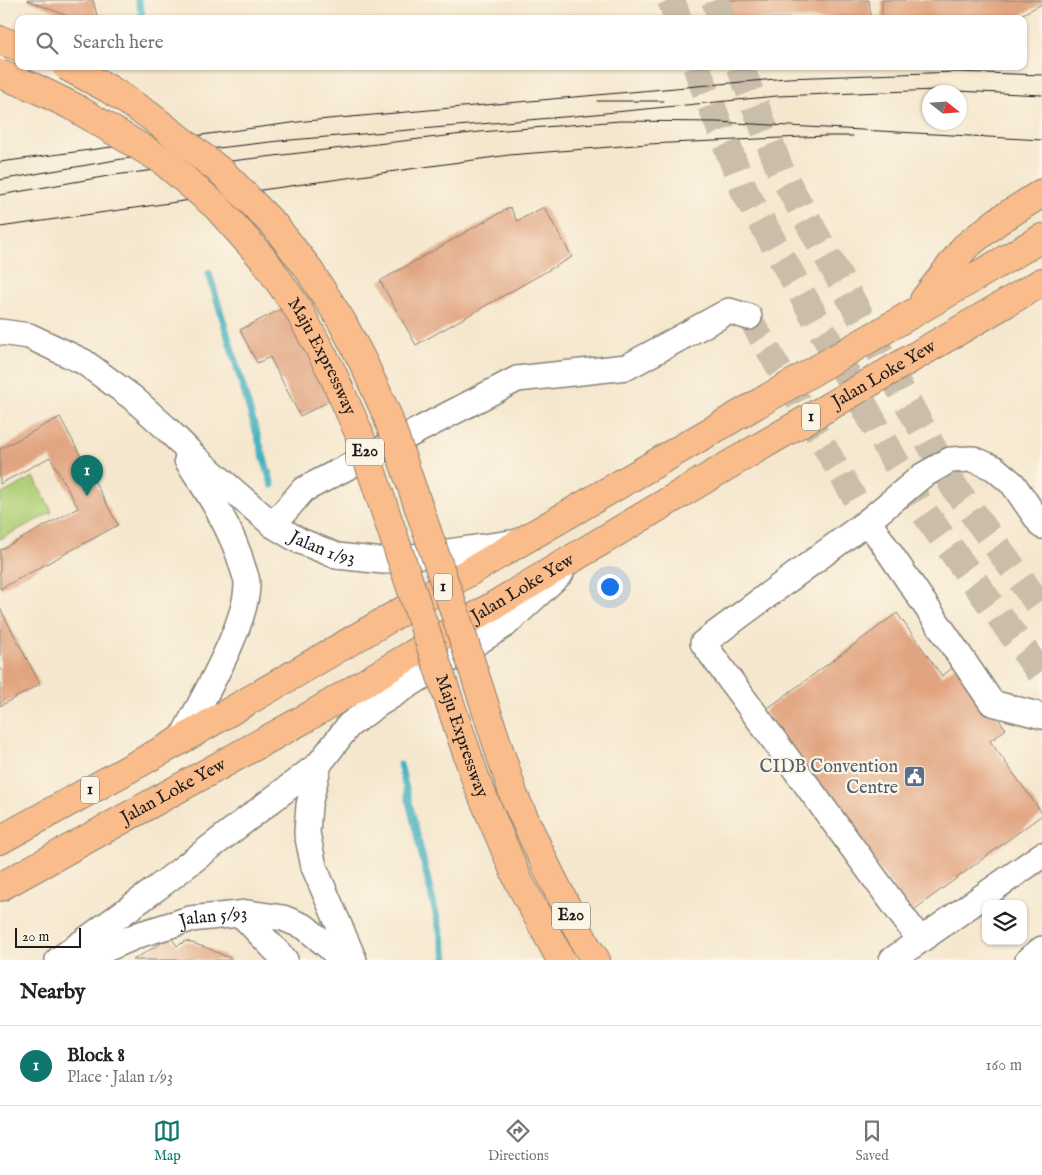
<!DOCTYPE html>
<html lang="en">
<head>
<meta charset="utf-8">
<style>
	:root { --surface:#fff; --page:#f2f2f2; --text:#222; --muted:#767676; --line:#e0e0e0; --accent:#0f766e }
	body { margin:0; font-family:"IM FELL English",serif; background:var(--page); color:var(--text) }
	.controls { position:absolute; right:15px; bottom:15px; display:grid; overflow:hidden; border-radius:10px; box-shadow:0 1px 4px #0004 }
	.controls button { width:45px; height:45px; display:grid; place-items:center; padding:0; border:0; border-bottom:1px solid var(--line); background:var(--surface); color:var(--text); font:25px sans-serif }
	.compass { position:absolute; left:922px; top:85px; width:45px; height:45px; border-radius:50%; background:var(--surface); box-shadow:0 1px 4px #0004; rotate:107deg }
	.scale { position:absolute; left:15px; bottom:12px; width:66px; box-sizing:border-box; padding-left:5px; border:2px solid #1c1c1c; border-top:0; font-size:14px; line-height:18px; white-space:nowrap; color:#1c1c1c; -webkit-text-stroke:4px #fcf5e5; paint-order:stroke }
	.you { position:absolute; left:609px; top:586px; width:18px; height:18px; margin:-12px; border:4px solid #fff; border-radius:50%; background:#1a73e8; box-shadow:0 0 0 8px #1a73e833 }
	.badge { display:grid; place-items:center; width:32px; height:32px; border-radius:50%; background:var(--accent); color:#fff; font-size:16px; font-weight:700 }
	.pin { position:absolute; translate:-50% -41px; filter:drop-shadow(0 1px 2px #0008) }
	.pin::after { content:''; position:absolute; top:26px; width:18px; height:15px; background:inherit; clip-path:polygon(0 0,100% 0,50% 100%) }
	.list { margin:0; padding:0; list-style:none }
	h2 { display:flex; justify-content:space-between; align-items:center; height:65px; margin:0; padding:0 20px; font-size:21px }
	h2 small { font-size:16px; font-weight:400; color:var(--muted) }
	.list li { display:grid; grid-template-columns:32px 1fr auto; gap:15px; align-items:center; box-sizing:border-box; height:80px; padding:0 20px; border-top:1px solid var(--line) }
	.list b { display:block; font-size:19px; white-space:nowrap }
	.list p { margin:0; font-size:16px; white-space:nowrap; color:var(--muted) }
	.list em { font-size:16px; font-style:normal; color:var(--muted) }
	.icon { flex:none; width:28px; height:28px; fill:none; stroke:currentColor; stroke-width:2; stroke-linecap:round; stroke-linejoin:round }
	.map { position:relative; flex:none; width:1042px; height:960px; overflow:hidden }
	.search { position:absolute; background:var(--surface); box-shadow:0 1px 4px #0004; left:15px; right:15px; top:15px; height:55px; display:flex; align-items:center; gap:12px; box-sizing:border-box; padding:0 18px; border-radius:10px; color:var(--muted); font-size:19px }
	.sheet { height:145px; background:var(--surface) }
	nav { display:flex; justify-content:space-around; align-items:center; box-sizing:border-box; height:70px; border-top:1px solid var(--line); background:var(--surface); font-size:14px; color:var(--muted) }
	nav a { display:grid; justify-items:center; gap:2px }
	nav .on { color:var(--accent) }
	.map>svg:first-child { display:block }
</style>
</head>
<body>
<div class="map">
<svg width="1042" height="960" viewBox="0 0 1042 960">
	<rect width="100%" height="100%" fill="#fcf5e5"/>
	<filter id="ink" filterUnits="userSpaceOnUse"><feTurbulence type="fractalNoise" baseFrequency=".02" numOctaves="2"/><feDisplacementMap in="SourceGraphic" scale="10" xChannelSelector="R" yChannelSelector="G"/><feConvolveMatrix kernelMatrix="1 2 1 2 8 2 1 2 1" color-interpolation-filters="sRGB"/></filter>
	<filter id="wash" filterUnits="userSpaceOnUse"><feTurbulence type="fractalNoise" baseFrequency=".0096" numOctaves="4" result="noise"/><feDisplacementMap in="SourceGraphic" scale="20" xChannelSelector="R" yChannelSelector="G"/><feGaussianBlur stdDeviation="1.12" result="paint"/><feColorMatrix in="noise" values="0 0 0 0 0 0 0 0 0 0 0 0 0 0 0 0 0 1.4 0 .05"/><feComposite in="paint" operator="in"/></filter>
	<g filter="url(#wash)">
		<rect width="100%" height="100%" fill="#f5e7ce"/>
		<!-- green -->
		<path fill="#b1d179" stroke="#66764a" d="M34 477 52 512 0 539V495Z"/>
		<g fill="none" stroke-linecap="round" stroke-linejoin="round">
			<!-- stream -->
			<path stroke="#44b1c0" stroke-width="7" d="M138 0 142 14
				M209 273 272 485
				M400 764 447 960"/>
		</g>
		<g id="blocks">
			<!-- building -->
			<path fill="#e1a480" d="M27 0H93L98 19H75Z
				M716 0H869L871 18 718 19Z
				M882 0H1042V4L1013 19H882Z
				M510 207 517 221 544 207 572 257 416 345 380 281Z
				M287 306 334 399 300 416 270 357 257 363 240 330Z
				M60 417 118 525 0 589V550L78 508 50 457 0 484V449Z
				M0 608 40 684 0 706Z
				M897 613 942 676 958 664 1006 729 990 741 1042 813V815L911 912 764 711Z
				M171 937 177 946 186 941 210 949 233 960H133Z"/>
		</g>
	</g>
	<g filter="url(#ink)">
		<use href="#blocks" fill-opacity="0" stroke="#888275" stroke-width="1"/>
		<g fill="none" stroke-linecap="round" stroke-linejoin="round">
			<!-- minor-tunnel -->
			<path stroke="#cabeaa" stroke-width="25" stroke-dasharray="25 12" stroke-linecap="butt" d="M749 317 868 521"/>
			<!-- highway-tunnel -->
			<path stroke="#cabeaa" stroke-width="28" stroke-dasharray="28 14" stroke-linecap="butt" d="M671 0 678 19
				M715 0 722 19
				M696 66 745 192 921 508 1042 675
				M740 66 781 172 954 487 1042 609"/>
			<defs>
				<g id="minor">
					<path id="s1" d="M0 332 29 336 84 362 133 398 165 427 198 460 273 525 298 540 337 556 384 561 519 542"/>
					<path d="M868 521 992 703 1042 716"/>
					<path d="M273 525 303 490 517 379 627 367 729 311 749 317"/>
					<path d="M181 740C201 701 248 624 247 583 247 578 244 572 243 568 233 531 208 492 187 460"/>
					<path d="M241 914 285 960"/>
					<path d="M920 940 703 643 868 521 922 476 950 460 973 459 994 468 1013 484 1042 526"/>
					<path d="M58 960 157 888 319 764"/>
					<path id="s2" d="M80 960 141 934 190 919 248 913 283 918 305 927 330 948 341 960"/>
					<path d="M354 960 314 867 307 833 309 805 319 764 349 725 377 705 505 625 561 573"/>
					<path d="M892 960 1042 855"/>
					<path d="M1028 960 1042 949"/>
				</g>
				<g id="highway">
					<path d="M0 40 19 47"/>
					<path d="M924 300 965 247 998 221 1042 193"/>
					<path d="M0 840 181 740 1042 238"/>
					<path d="M548 870 587 947 596 960"/>
					<path id="s3" d="M0 887 306 718 722 469 1042 282"/>
				</g>
			</defs>
			<!-- minor casing -->
			<use href="#minor" stroke="#888275" stroke-width="28"/>
			<!-- highway casing -->
			<use href="#highway" stroke="#888275" stroke-width="30"/>
			<!-- minor -->
			<use href="#minor" stroke="#fff" stroke-width="25"/>
			<!-- highway -->
			<use href="#highway" stroke="#fabc8b" stroke-width="28"/>
			<!-- tram -->
			<path stroke="#1c1c1c" stroke-width="1" d="M597 101H664
				M0 162 306 121 787 78 956 72 1042 75
				M0 180 122 159 279 141 575 116 777 96 936 90 1042 95
				M0 195 114 175 248 159 480 132 620 121 717 122 1042 140
				M0 227 509 155 648 144 825 136H853"/>
			<defs>
				<g id="highway-bridge">
					<path d="M66 66 109 89 150 116 223 173 275 226 307 267 341 320 363 362 387 415 452 604 514 796 548 870"/>
					<path id="s4" d="M0 74 33 87 74 107 162 160 216 206 265 261 298 309 332 372 358 431 477 783 518 880 561 960"/>
				</g>
			</defs>
			<!-- highway-bridge casing -->
			<use href="#highway-bridge" stroke="#888275" stroke-width="30" stroke-linecap="butt"/>
			<!-- highway-bridge -->
			<use href="#highway-bridge" stroke="#fabc8b" stroke-width="28"/>
		</g>
	</g>
	<!-- icons -->
	<defs>
		<symbol id="civic-square" viewBox="-11 -11 22 22"><rect x="-9" y="-9" width="18" height="18" rx="4" fill="#5c6f8a" stroke="#fcf5e5"/><path d="M-.6-6.5H3V-4.5H.6V-3L4-1V1h2V6H-6V1h2V-1L-.6-3ZM-1.2 2.5V6h2.4V2.5Z" fill="#fff"/></symbol>
	</defs>
	<g fill-rule="evenodd">
		<use href="#civic-square" x="902" y="764" width="25" height="25"/>
	</g>
	<g text-anchor="middle" dominant-baseline="central" stroke-width="4.5" stroke-linejoin="round" paint-order="stroke">
		<!-- shield labels -->
		<g fill="#fcf5e5" stroke="#5f5d58" stroke-width="1">
			<rect x="802" y="403.5" width="18" height="27" rx="4"/>
			<rect x="346" y="438.5" width="38" height="27" rx="4"/>
			<rect x="434" y="573.5" width="18" height="27" rx="4"/>
			<rect x="81" y="776.5" width="18" height="27" rx="4"/>
			<rect x="552" y="902.5" width="38" height="27" rx="4"/>
		</g>
		<g font-size="16" font-weight="bold" fill="#1c1c1c">
			<text x="811" y="417">1</text>
			<text x="365" y="452">E20</text>
			<text x="443" y="587">1</text>
			<text x="90" y="790">1</text>
			<text x="571" y="916">E20</text>
		</g>
		<!-- street labels -->
		<g font-size="18" fill="#1c1c1c" stroke="#fcf5e5">
			<text stroke="none"><textPath href="#s4" startOffset="440">Maju Expressway</textPath></text>
			<text stroke="none"><textPath href="#s3" startOffset="1022">Jalan Loke Yew</textPath></text>
			<text stroke="none"><textPath href="#s1" startOffset="395">Jalan 1/93</textPath></text>
			<text stroke="none"><textPath href="#s3" startOffset="602">Jalan Loke Yew</textPath></text>
			<text stroke="none"><textPath href="#s4" startOffset="845">Maju Expressway</textPath></text>
			<text stroke="none"><textPath href="#s3" startOffset="198">Jalan Loke Yew</textPath></text>
			<text stroke="none"><textPath href="#s2" startOffset="141">Jalan 5/93</textPath></text>
		</g>
		<!-- service labels -->
		<g font-size="18" fill="#4e5e75" stroke="#fcf5e5" text-anchor="end">
			<text x="898" y="767">CIDB Convention<tspan x="898" dy="21">Centre</tspan></text>
		</g>
	</g>
</svg>
<div class="controls">
<button><svg class="icon" aria-label="layers" viewBox="0 0 24 24"><path d="M12 4l9 5-9 5-9-5zM3 14l9 5 9-5"/></svg></button>
</div>
<svg class="compass" viewBox="-18 -18 36 36"><path d="M0-13l5 13h-10z" fill="#e53935"/><path d="M0 13l5-13h-10z" fill="#767676"/></svg>
<div class="scale">20 m</div>
<div class="you"></div>
<div class="pin badge" style="left:87px;top:496px">1</div>
<div class="search"><svg class="icon" aria-label="search" viewBox="0 0 24 24"><circle cx="10" cy="10" r="6"/><path d="M15 15l6 6"/></svg>Search here</div>
</div>
<section class="sheet">
<h2>Nearby<small></small></h2>
<ul class="list">
<li><span class="badge">1</span><div><b>Block 8</b><p>Place · Jalan 1/93</p></div><em>160 m</em></li>
</ul>
</section>
<nav>
<a class="on"><svg class="icon" aria-label="map" viewBox="0 0 24 24"><path d="M3 6l6-2 6 2 6-2v14l-6 2-6-2-6 2zM9 4v14M15 6v14"/></svg>Map</a>
<a><svg class="icon" aria-label="directions" viewBox="0 0 24 24"><path d="M12 3l9 9-9 9-9-9zM9 14v-3h6M13 9l2 2-2 2"/></svg>Directions</a>
<a><svg class="icon" aria-label="saved" viewBox="0 0 24 24"><path d="M7 4h10v16l-5-4-5 4z"/></svg>Saved</a>
</nav>
</body>
</html>
